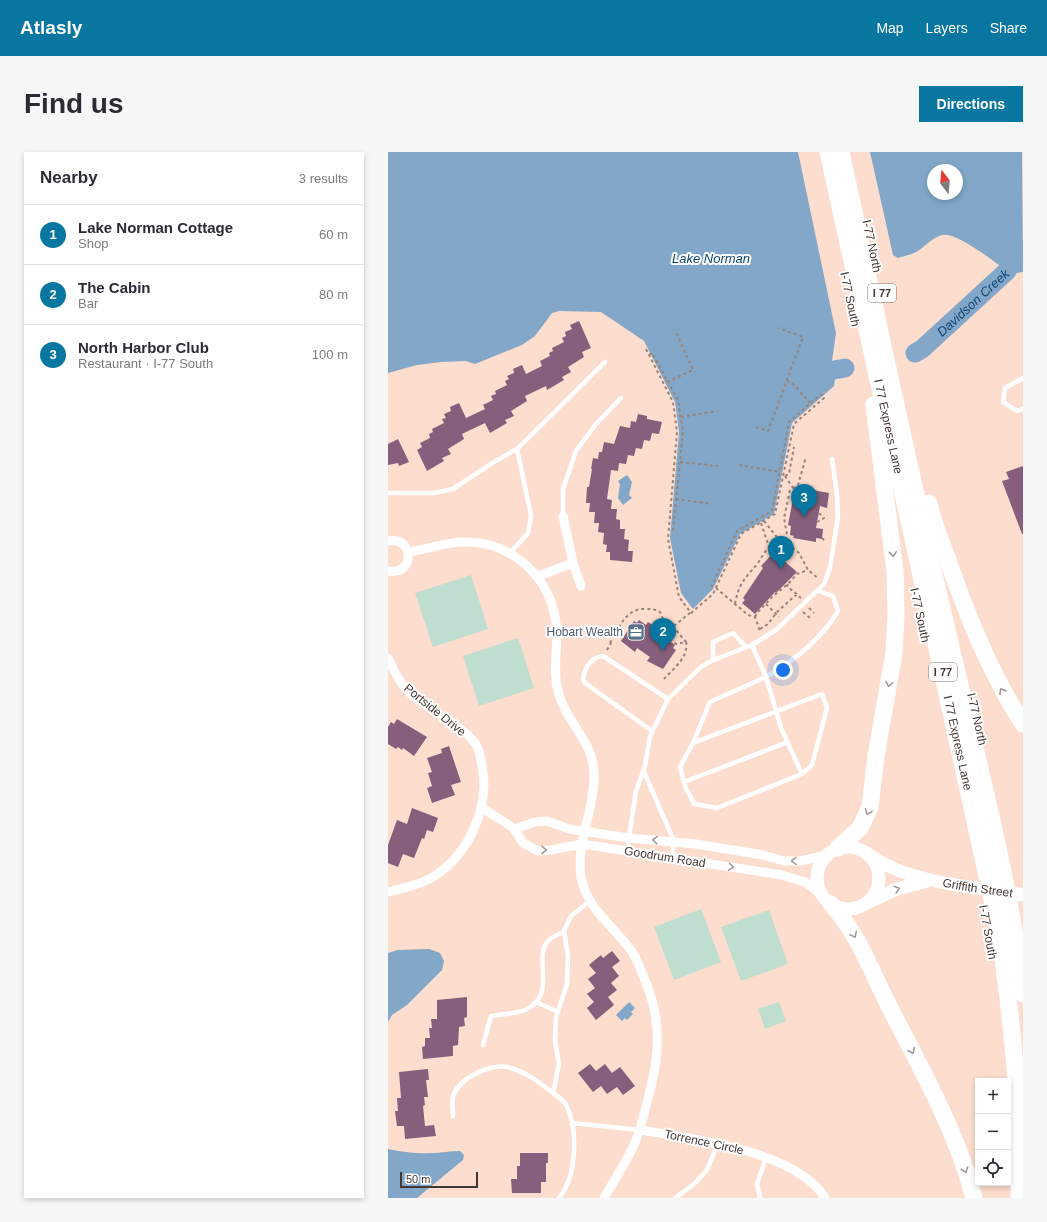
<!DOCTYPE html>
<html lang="en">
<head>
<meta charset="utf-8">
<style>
	:root { --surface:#fff; --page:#f7f7f7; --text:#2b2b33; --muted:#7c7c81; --line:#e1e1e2; --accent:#0777a1 }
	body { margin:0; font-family:Helvetica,sans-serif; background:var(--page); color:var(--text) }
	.controls { position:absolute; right:12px; bottom:12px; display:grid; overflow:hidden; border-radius:0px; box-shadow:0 2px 6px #0003 }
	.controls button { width:36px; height:36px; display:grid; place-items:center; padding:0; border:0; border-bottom:1px solid var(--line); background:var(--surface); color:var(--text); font:20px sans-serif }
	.compass { position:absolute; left:539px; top:12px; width:36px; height:36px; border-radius:50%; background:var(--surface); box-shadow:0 2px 6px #0003; rotate:344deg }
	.scale { position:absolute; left:12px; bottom:10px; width:78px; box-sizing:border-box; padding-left:4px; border:2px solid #443731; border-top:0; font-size:11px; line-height:14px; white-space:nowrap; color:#443731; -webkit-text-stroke:3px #fff; paint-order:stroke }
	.you { position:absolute; left:395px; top:518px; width:14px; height:14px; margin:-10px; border:3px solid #fff; border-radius:50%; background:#1a73e8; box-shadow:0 0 0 6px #1a73e833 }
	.badge { display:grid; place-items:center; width:26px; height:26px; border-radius:50%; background:var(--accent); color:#fff; font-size:13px; font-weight:700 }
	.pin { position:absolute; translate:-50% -33px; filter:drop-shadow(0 1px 2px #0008) }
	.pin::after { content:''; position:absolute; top:21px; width:14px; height:12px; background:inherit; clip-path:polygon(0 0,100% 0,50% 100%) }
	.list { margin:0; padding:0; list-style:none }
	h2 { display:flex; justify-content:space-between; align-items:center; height:52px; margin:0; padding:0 16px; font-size:17px }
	h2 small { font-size:13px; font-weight:400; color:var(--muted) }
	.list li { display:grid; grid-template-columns:26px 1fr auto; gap:12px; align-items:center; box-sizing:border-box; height:60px; padding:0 16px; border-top:1px solid var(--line) }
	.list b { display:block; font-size:15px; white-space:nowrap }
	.list p { margin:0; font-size:13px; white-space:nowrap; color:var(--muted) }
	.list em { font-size:13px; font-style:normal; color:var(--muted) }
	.icon { flex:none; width:22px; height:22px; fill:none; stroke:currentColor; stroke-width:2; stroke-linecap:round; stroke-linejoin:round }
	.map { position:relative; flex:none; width:635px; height:1046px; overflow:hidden; border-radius:0px }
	header { display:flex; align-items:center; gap:24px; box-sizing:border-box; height:56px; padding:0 20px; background:var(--accent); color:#fff }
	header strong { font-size:19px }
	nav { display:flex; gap:22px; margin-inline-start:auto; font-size:14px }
	.intro { display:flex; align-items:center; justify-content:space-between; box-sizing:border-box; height:96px; padding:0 24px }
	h1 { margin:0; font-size:28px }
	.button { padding:10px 18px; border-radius:0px; background:var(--accent); color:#fff; font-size:14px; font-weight:700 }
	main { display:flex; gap:24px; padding:0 24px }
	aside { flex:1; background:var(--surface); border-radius:0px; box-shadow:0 2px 6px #0003 }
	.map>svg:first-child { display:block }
</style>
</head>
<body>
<header>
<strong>Atlasly</strong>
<nav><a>Map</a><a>Layers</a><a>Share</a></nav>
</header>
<div class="intro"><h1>Find us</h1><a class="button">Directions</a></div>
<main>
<aside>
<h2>Nearby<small>3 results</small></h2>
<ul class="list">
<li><span class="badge">1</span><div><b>Lake Norman Cottage</b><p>Shop</p></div><em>60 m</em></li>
<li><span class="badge">2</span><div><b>The Cabin</b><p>Bar</p></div><em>80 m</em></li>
<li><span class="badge">3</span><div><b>North Harbor Club</b><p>Restaurant · I-77 South</p></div><em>100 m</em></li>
</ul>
</aside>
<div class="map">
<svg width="635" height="1046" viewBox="0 0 635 1046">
	<rect width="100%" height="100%" fill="#fdddcd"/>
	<!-- green -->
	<path fill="#bfdecf" d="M83 423 100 477 45 495 27 441Z
		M130 486 146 536 91 554 75 504Z
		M313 757 333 810 286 828 266 775Z
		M381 758 400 812 353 829 333 775Z
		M391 850 398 869 377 877 370 857Z"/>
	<!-- water -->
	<path fill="#82a7c8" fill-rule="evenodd" d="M0 0H410L448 181 444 209 448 218 446 234 404 271 386 362 352 382 325 437 305 457 293 441 282 386 291 280 287 250 256 189 213 160 171 159 164 161 147 184 134 193 87 212 78 209 53 210 29 213 0 221Z
		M482 0H634L635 120 622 122C610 112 568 79 554 83 543 86 537 95 528 100 523 103 516 104 510 106L505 103ZM545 18H569V42H545Z
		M239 323 244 330 241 343 244 346 235 353 230 346 232 332 230 329Z
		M41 797 52 801 56 809 54 818 19 853 4 863 0 870V801L10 798Z
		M241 850 247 856 243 860 245 862 239 868 237 866 234 869 228 863Z
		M0 997C14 1000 29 1002 44 1001 53 1001 62 999 72 999L76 1003 75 1008 29 1046H0Z"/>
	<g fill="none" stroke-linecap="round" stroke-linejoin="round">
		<!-- river -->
		<g stroke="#82a7c8" stroke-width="19">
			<path id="s1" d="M527 201 534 197 619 119 630 96"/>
			<path d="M431 205 437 217 441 219 457 216"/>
		</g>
	</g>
	<!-- building -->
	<path fill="#855f7b" d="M191 169 203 196 194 200 196 205 180 215 183 220 174 225 176 228 159 238 158 234 137 244 139 249 123 259 126 264 117 268 119 271 102 281 97 271 74 282 76 287 60 297 63 302 54 306 56 309 39 319 29 298 34 295 32 291 42 286 41 282 45 280 44 277 56 271 54 267 58 266 56 262 63 259 62 255 71 251 78 266 97 257 95 253 105 248 103 244 108 242 107 239 119 233 117 229 121 227 119 224 126 221 125 217 134 213 138 222 154 214 152 209 162 204 161 201 165 199 164 196 176 190 174 186 178 184 177 180 184 177 182 173Z
		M250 262 259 264V267L274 270 271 282 264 281 262 289 256 288 254 297 248 296 246 304 240 303 238 312 231 311 230 319 223 318 219 347 224 348 223 357H229L228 367 232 368V377H237L236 387 241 388 240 399H245L244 410 222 408V400H218L219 393 215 392 216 381 210 380 211 371H206L207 360H201L202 351H198L199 335H201L204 317H203L205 306 210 307 211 300H214L216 290 226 292 232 274 242 276 243 269 248 270Z
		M10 287 21 310 11 314 10 311 0 313V292Z
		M635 314V382H634L614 329 621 327 618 320Z
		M414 336 441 341 439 356 432 354 428 376 435 377 434 387 428 386V390L405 386 406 384 402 383 403 374 400 373 405 347H408L410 338 414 339Z
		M386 400 409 420 388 441 387 440 367 462 354 451 357 448 355 446 375 416 373 414Z
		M251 468 258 473 260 470 283 485 280 488 287 493 285 496 288 498 275 517 259 509 262 505 249 496 247 500 233 489 246 469 249 471Z
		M9 567 39 585 26 604 15 596 14 598 10 595 8 597 0 592V575L3 570 6 572Z
		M61 594 73 630 63 633 67 643 44 651 39 636 44 634 40 621 44 620 39 606 54 601 53 597Z
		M24 656 50 666 45 680 39 678 36 687 34 686 26 706 15 702 10 715 0 711V693L9 668 19 672Z
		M224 799 232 809 224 815 231 824 223 831 229 838 220 845 226 853 208 868 199 856 206 850 199 842 207 836 200 827 208 821 201 813 213 803 215 806Z
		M79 845V865L76 866 77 874 71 875 70 893 65 894V904L35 907 34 895 37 894V886H42L41 876H44L43 867H49V848Z
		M202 912 208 919 217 912 224 921 232 915 247 934 235 943 229 935 219 942 213 934 205 940 190 921Z
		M40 917 41 928H38L40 945H36L37 953 35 954 37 974 46 973 48 984 17 987 16 974H9L7 959H10L9 946H13L11 920Z
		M132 1001H160V1011H158V1030H153V1041H124L123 1027H129V1014H132Z"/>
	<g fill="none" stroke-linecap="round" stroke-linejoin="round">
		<!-- path -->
		<path stroke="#9a8479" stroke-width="2" stroke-dasharray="3 3" stroke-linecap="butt" d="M258 197 285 250 289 280 280 387 291 445 303 461 325 442 353 382 387 362 406 272 436 246 433 242 401 270 384 359 349 379 322 438
			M261 203 264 201 290 248 295 280 285 378H281
			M399 228 407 234 422 251
			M279 230 305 218 287 178
			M293 265 329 259
			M368 275 380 279 415 185 390 176
			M292 310 330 314
			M351 313 392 320
			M397 324 401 322 406 295
			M397 324 405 336
			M288 347 324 352
			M376 369 392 389
			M429 370 436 366 430 360
			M373 371 381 395
			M434 386 438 390
			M395 388 411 401 420 418 431 427
			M400 432 399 434 413 446
			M328 436 360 463 367 465 372 479
			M347 452C351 430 357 427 370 411 374 405 376 400 381 395 387 390 395 390 399 383L396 366 402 338 410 333 418 305
			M378 452 391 465
			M421 456 426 461
			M415 460 422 466
			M367 465 369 461 384 445 401 431 409 422 420 418
			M274 471H282L298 490 288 492 282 488
			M286 474 303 460
			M372 477 380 472 389 460 409 442
			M222 491C231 476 238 456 257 457 263 457 267 457 272 460L275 467 270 477
			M219 498 223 491
			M276 527C285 517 301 505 298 490"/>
		<!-- service -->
		<path stroke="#fff" stroke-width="4.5" d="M635 226 617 236 615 250 629 259 635 257
			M0 341H46L65 337 106 310 129 297
			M175 364V337L188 299 208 272 233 246
			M122 401 140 381 143 363 129 297 217 210
			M364 493 378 525C407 508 433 488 450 459L445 444 431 439
			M325 508V490L345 481 358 495
			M378 525 393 576 414 622 329 656 306 652 297 634 292 615 305 591 322 550Z
			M264 579 197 531 195 527C197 515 202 506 215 504L280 547
			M305 591 434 542 439 556 424 613 414 622
			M256 620 286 689 284 706
			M296 630 400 590
			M239 699 248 639 257 614 262 584 280 547 313 515 323 509 364 493 388 478 436 432 442 416 450 365 449 342 444 307
			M148 850 170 860
			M95 893 103 864C114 862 127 862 137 858 172 842 142 804 162 787 166 784 172 782 176 779
			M65 964C65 958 63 948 66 942 73 925 105 910 123 916 140 921 152 931 165 941
			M184 971 252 978
			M171 1046C189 1024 191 976 177 951 174 947 169 944 165 941L171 912 167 888 168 865 179 832 180 804 176 779 183 764 202 749
			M287 1046 306 1032 319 1018 330 991
			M372 1046 369 1032 378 1006"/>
		<!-- minor -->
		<path stroke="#fff" stroke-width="9" d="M175 364 185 411
			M0 389C27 384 27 424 0 419
			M20 400C39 398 57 390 76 390 123 389 162 424 168 471 171 494 164 517 170 539 179 574 208 589 206 628 205 661 188 691 193 725 199 758 227 775 245 801 249 808 252 816 255 823 275 869 272 904 259 950 255 966 252 982 244 997 236 1014 225 1030 216 1046
			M150 424 185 411 193 434
			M0 506C5 517 10 528 18 537 38 559 68 567 87 591 92 598 93 606 94 614 102 654 82 700 48 723 35 732 16 736 0 740
			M94 656 118 671 126 677 135 691 150 699 163 698 194 692 394 723 417 730 433 742
			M126 677 147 670 159 669 181 677 241 686 308 692 375 703 396 709H413L438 703
			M252 978C302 986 409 999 437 1046"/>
		<!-- secondary -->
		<g stroke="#fff" stroke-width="13">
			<circle cx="460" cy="726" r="31"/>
			<path id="s2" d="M485 705C524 732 588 735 635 743"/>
			<path d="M481 750 509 737 543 728"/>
		</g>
		<!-- motorway -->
		<g stroke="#fff" stroke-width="17">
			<path id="s3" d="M440 0 608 765C624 858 633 951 631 1046"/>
			<path d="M453 0C488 161 522 322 560 482 587 601 621 721 635 842"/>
			<path d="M541 351C545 372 555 393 562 414 582 470 603 522 635 572"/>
			<path d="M450 696 472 676 482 655 488 604 506 501 508 462 507 419 486 253"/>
			<path d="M443 752C469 780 483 818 500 852 532 915 568 977 586 1046"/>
		</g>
	</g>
	<!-- one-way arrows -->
	<defs><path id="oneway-chevron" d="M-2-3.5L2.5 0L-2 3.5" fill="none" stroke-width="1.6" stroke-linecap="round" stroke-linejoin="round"/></defs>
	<g stroke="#a29b98">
		<use href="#oneway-chevron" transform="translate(505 402) rotate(84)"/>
		<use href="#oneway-chevron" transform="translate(501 532) rotate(101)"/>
		<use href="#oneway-chevron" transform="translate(614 539) rotate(-120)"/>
		<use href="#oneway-chevron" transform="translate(480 660) rotate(112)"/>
		<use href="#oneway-chevron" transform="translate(267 688) rotate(-175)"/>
		<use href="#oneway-chevron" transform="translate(156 698) rotate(1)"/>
		<use href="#oneway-chevron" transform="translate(406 709) rotate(178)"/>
		<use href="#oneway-chevron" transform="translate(343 715) rotate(9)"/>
		<use href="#oneway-chevron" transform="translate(509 737) rotate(-17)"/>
		<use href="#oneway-chevron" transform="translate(466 783) rotate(63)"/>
		<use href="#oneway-chevron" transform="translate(524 899) rotate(63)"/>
		<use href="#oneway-chevron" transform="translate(577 1018) rotate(72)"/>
	</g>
	<!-- icons -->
	<defs>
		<symbol id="office-square" viewBox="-11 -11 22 22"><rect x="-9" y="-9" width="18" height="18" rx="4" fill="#5c6f8a" stroke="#fff"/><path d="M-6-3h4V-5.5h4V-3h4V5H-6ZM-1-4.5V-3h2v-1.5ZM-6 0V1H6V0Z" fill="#fff"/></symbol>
	</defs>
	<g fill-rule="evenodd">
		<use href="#office-square" x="238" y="470" width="20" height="20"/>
	</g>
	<g text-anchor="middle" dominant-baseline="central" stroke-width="4" stroke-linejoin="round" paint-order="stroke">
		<!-- shield labels -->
		<g fill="#fff" stroke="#7c736f" stroke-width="1">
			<rect x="480" y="132" width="28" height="18" rx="3"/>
			<rect x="541" y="511" width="28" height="18" rx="3"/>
		</g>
		<g font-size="11" font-weight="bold" fill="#443731">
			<text x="494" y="141">I 77</text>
			<text x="555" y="520">I 77</text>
		</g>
		<!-- street labels -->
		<g font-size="12" fill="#443731" stroke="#fff">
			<text transform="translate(484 94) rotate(78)">I-77 North</text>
			<text transform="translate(462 147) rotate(78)">I-77 South</text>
			<text stroke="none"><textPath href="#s3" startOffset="281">I 77 Express Lane</textPath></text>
			<text transform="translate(532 463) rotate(78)">I-77 South</text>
			<text transform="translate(47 558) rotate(39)">Portside Drive</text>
			<text transform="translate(589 567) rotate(77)">I-77 North</text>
			<text stroke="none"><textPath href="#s3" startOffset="605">I 77 Express Lane</textPath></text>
			<text transform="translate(277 705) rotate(9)">Goodrum Road</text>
			<text stroke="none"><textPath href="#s2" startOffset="110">Griffith Street</textPath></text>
			<text transform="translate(600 780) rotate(80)">I-77 South</text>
			<text transform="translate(316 990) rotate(12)">Torrence Circle</text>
		</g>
		<!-- service labels -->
		<g font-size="12" fill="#4e5e75" stroke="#fff" text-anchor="end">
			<text x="235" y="480">Hobart Wealth</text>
		</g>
		<!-- water labels -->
		<g font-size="13" font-style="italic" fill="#0b4672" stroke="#fff">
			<text x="323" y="106">Lake Norman</text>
			<text stroke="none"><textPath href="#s1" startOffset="77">Davidson Creek</textPath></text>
		</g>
	</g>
</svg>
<div class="controls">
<button>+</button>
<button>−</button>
<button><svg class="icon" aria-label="locate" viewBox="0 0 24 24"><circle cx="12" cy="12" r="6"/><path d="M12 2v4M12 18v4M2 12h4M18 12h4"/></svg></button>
</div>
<svg class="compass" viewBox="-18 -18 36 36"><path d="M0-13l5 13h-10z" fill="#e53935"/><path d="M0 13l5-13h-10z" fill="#7c7c81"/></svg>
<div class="scale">50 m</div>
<div class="you"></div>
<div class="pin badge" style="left:393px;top:417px">1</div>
<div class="pin badge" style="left:275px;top:499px">2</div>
<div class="pin badge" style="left:416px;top:365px">3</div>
</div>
</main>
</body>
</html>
